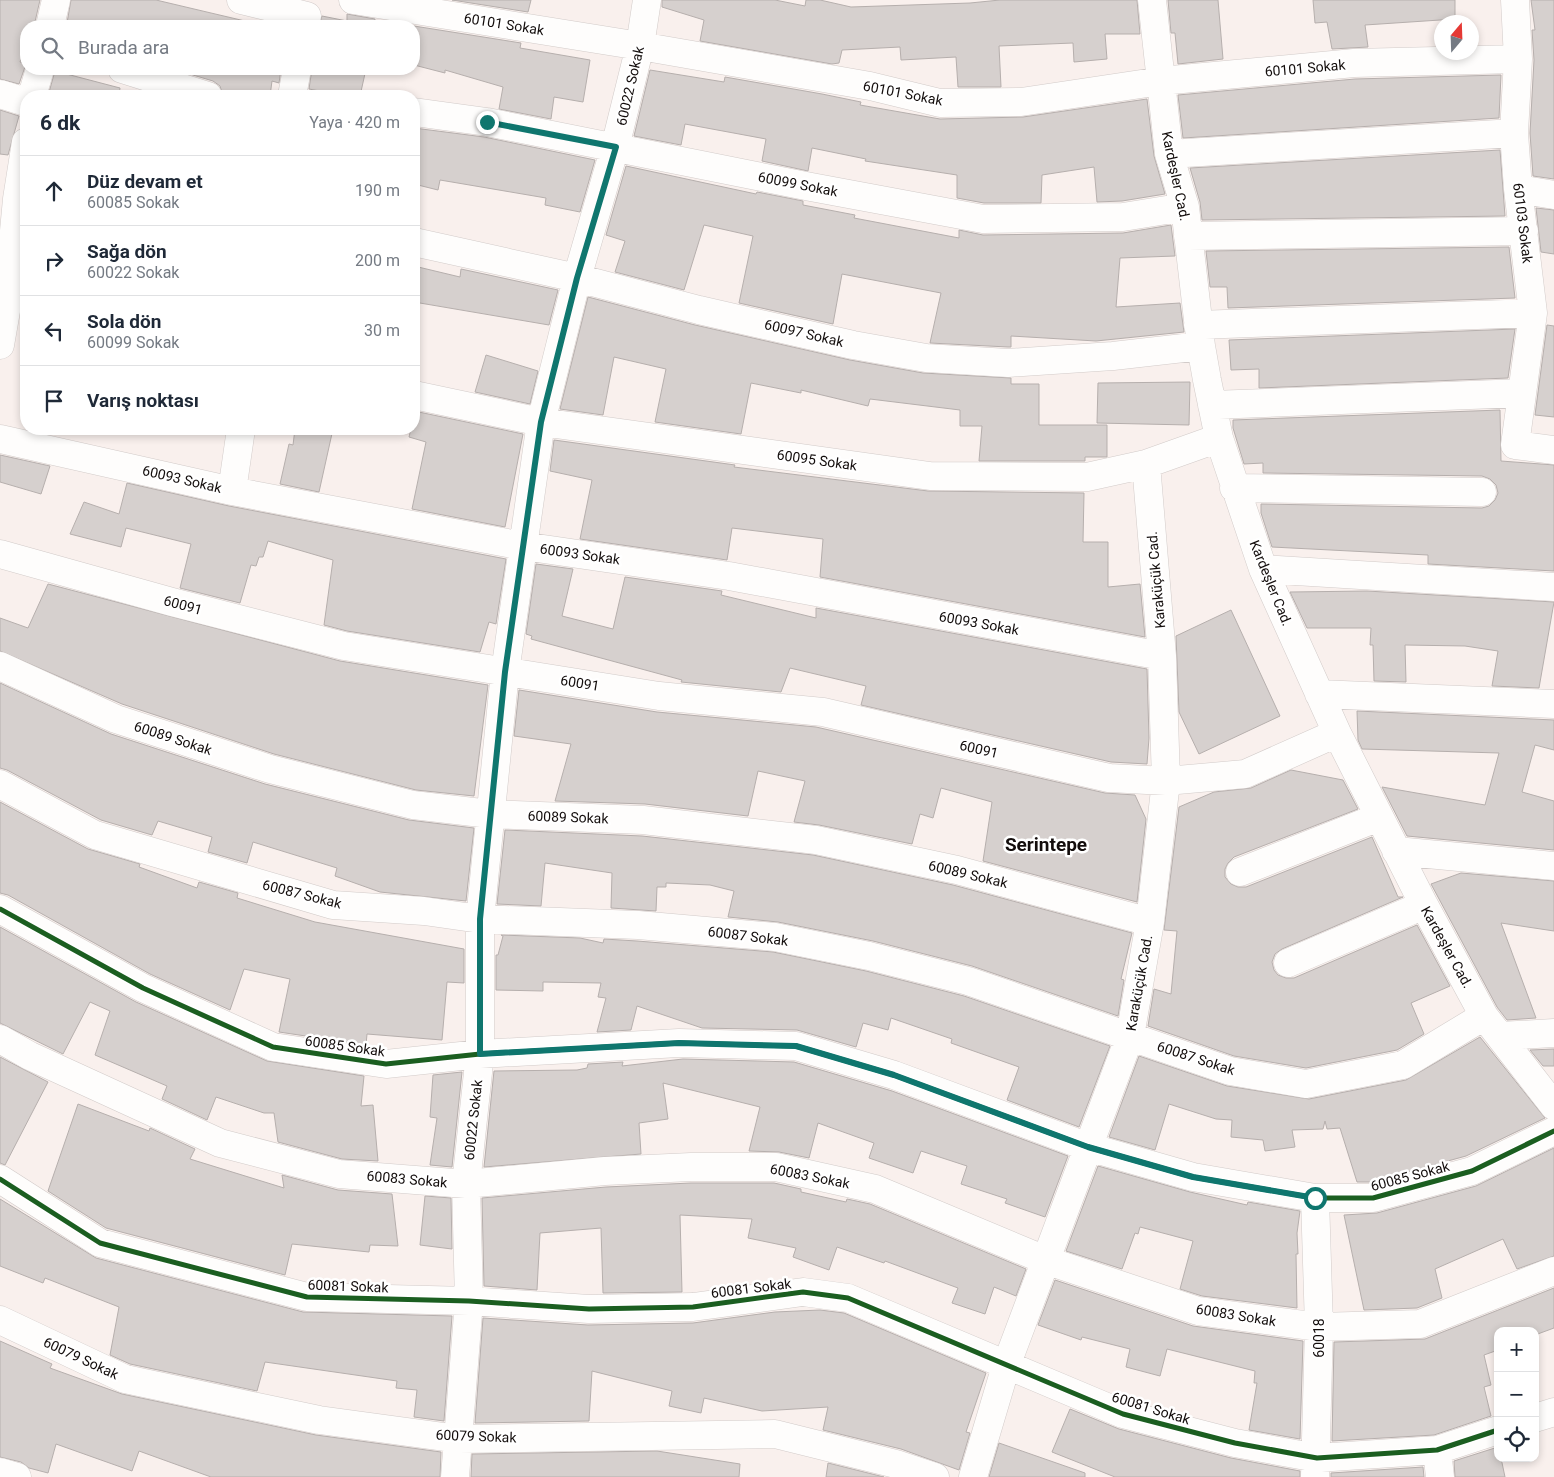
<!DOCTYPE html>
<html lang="tr">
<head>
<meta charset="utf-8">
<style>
	:root { --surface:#fff; --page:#f6f6f7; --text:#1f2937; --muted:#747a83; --line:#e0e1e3 }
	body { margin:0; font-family:Roboto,sans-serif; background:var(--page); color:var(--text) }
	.controls { position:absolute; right:15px; bottom:15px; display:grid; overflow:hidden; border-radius:10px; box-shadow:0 2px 8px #0003 }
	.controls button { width:45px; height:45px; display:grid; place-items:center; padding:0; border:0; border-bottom:1px solid var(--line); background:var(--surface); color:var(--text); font:25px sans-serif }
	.compass { position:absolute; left:1434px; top:15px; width:45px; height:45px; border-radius:50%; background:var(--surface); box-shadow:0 2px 8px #0003; rotate:19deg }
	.stop { position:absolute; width:15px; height:15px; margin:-11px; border:4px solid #0f766e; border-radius:50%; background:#fff }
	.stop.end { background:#0f766e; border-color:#fff; box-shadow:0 1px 5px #0008 }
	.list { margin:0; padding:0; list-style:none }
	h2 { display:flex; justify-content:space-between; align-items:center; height:65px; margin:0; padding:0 20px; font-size:21px }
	h2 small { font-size:16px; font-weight:400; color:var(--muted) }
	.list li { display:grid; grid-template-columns:32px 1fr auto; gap:15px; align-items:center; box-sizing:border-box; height:70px; padding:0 20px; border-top:1px solid var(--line) }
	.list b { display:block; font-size:19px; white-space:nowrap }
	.list p { margin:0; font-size:16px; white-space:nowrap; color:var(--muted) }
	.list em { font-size:16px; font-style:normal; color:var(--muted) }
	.icon { flex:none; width:28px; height:28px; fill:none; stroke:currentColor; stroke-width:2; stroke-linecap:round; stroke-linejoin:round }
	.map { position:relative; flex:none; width:1554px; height:1477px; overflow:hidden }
	.search { position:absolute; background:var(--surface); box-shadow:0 2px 8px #0003; left:20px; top:20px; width:400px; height:55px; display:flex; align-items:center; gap:12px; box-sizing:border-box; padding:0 18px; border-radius:20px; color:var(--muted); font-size:19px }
	.panel { position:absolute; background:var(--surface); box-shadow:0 2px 8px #0003; left:20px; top:90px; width:400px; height:345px; border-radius:20px }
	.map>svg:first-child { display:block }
</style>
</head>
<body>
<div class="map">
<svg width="1554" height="1477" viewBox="0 0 1554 1477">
	<rect width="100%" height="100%" fill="#f9f0ed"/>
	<!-- building -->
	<path fill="#d6d0ce" stroke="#b6afad" d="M0 0H40L34 26H26V46L20 62 26 64 19 84 0 79Z
		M71 0H156L266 26H78L67 23Z
		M452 0H531L528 12Z
		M662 0H775L805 6 806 0H820L851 7 970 3 1000 0H1137L1140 34H1105L1107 59 1074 62 1073 43 999 46 1001 87H958L956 57 901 60 900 47 842 50 839 63 832 64 700 41 704 20 662 7Z
		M1168 0H1218L1223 59 1178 64 1175 33H1171Z
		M1313 0H1455V19L1365 25 1368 47 1332 49 1327 22 1315 23Z
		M1531 0H1554V179L1533 176 1530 133 1534 60 1532 30H1535Z
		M347 14 375 19 374 26H319L322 16 347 21Z
		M414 26 521 43 520 48 590 60 583 102 554 97 551 119 499 109 503 87 445 70V73L414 65Z
		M173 69H281L279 83 272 81 270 96H223L220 86 213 81Z
		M312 69H366L360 96H346L309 89Z
		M650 70 724 82 725 77 822 94 861 102 860 105 940 119 1023 117 1147 99 1154 156 1165 194 1122 201 1097 202 1094 167 1042 175 1041 203H984L957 198V175L865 161 866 159 812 148 808 171 762 161 766 139 685 124 681 145 634 136Z
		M55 71 120 88 119 96H48Z
		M1501 75 1499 118 1183 138 1178 95 1355 79Z
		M0 110 19 116 8 155 0 154Z
		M414 128 484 137 595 160 580 212 545 205 546 198 440 180 438 190 414 184Z
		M1500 150 1505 216 1202 220 1200 202 1190 168Z
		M626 166 756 194 757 192 803 201V205L855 215 854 218 959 238V230L983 235 1123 233 1171 225 1175 256 1120 258 1116 307 1180 303 1184 332 1096 341 1011 336V347H1008L930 343 941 293 842 274 833 324 739 303 753 236 704 225 684 290 615 272 625 241 606 235Z
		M1536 208 1554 210V254L1541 252Z
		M1509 247 1515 298 1228 308 1227 287H1210L1206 251Z
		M414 266 460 277 461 269 558 290 549 325 414 302Z
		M588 297 695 325 850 360 923 373 1011 378V384H1039V425H1107V457H1085V461H979L982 426H960V410L870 399 868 406 801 390V393L751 383 741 434 655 422 666 369 614 357 603 415 560 409Z
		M1547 325 1554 326V417L1535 415Z
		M1515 329 1508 378 1259 388V369L1231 370 1229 340Z
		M486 355 538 371 530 404 475 392Z
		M1190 382 1189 425 1097 423 1098 383Z
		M1500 410 1501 461 1554 465V571L1428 564V555L1272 547 1261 513V504L1482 508 1489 506 1495 500 1498 493 1496 485 1490 479 1482 476 1263 473V463L1244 464 1233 428V420Z
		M414 411 523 434 505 527 412 509 426 442 409 437 411 429H414Z
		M295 429H333L319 492 280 484 289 444 293 445Z
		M554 440 735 465 734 467 928 491 1084 493 1083 542H1108V587L1140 584 1145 637 820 577 823 539 732 528 727 560 580 539 592 480 550 471Z
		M0 455 50 466 41 494 0 482Z
		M127 483 229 506 506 559 496 624 489 622 480 652 347 631 324 625 333 560 268 541 263 557H259L256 566 251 565 240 603 180 588 191 544 126 528 121 547 70 534 84 502 119 514Z
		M536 564 573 569 562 616 613 629 625 577 722 591 721 595 816 618V608L1147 669 1149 738 1147 764 1111 762 861 705 866 686 790 668 781 692 681 682 682 680 531 639 532 636 526 634Z
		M48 584 340 661 488 685 474 796 416 790 274 754 122 704 0 651V618L28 628Z
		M1367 591 1554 602 1539 688 1492 686 1498 651 1465 646 1405 645 1406 682 1374 681 1373 645H1370L1371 628H1307L1290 592Z
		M1231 610 1280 716 1199 754 1179 712 1176 636Z
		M0 683 111 734 265 784 409 820 474 828 466 901 380 892 335 876 337 868 253 842 247 863 208 852 212 837 158 821 152 835 101 820 7 770 0 768Z
		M519 690 657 712 816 727 1105 793 1135 795 1146 819 1137 902 983 861 992 802 941 788 933 818 920 814 912 844 819 825 794 822 805 781 758 771 748 816 645 804 555 801 571 744 514 736Z
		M1357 711 1554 720V750L1535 745 1522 792 1554 801V850L1407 836 1382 787 1485 805 1499 753 1362 749 1358 740Z
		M1291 770 1343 780 1358 809 1234 857 1228 863 1225 869V877L1231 884 1238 887H1246L1372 837 1398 897H1403L1282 949 1275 954 1272 962 1274 970 1278 975 1286 978H1294L1417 925 1450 986 1411 1003 1424 1034 1397 1050 1306 1068 1234 1056 1148 1026 1154 989 1171 994 1177 931 1164 930 1179 807 1214 792 1251 788Z
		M0 802 88 849 140 864 139 867 197 888 199 882 238 893 237 898 315 922 464 949V983L447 982 442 1040 367 1034 366 1045 279 1032 290 979 244 969 230 1010 150 974 8 895 0 893Z
		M505 830 642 836 813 855 953 885 1132 933 1121 979 1124 980 1118 1016 972 966 873 941 778 922 728 917 734 891 710 885 666 883V887H657L656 911 611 908 612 873 545 863 541 906 497 904Z
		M1461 873 1554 881V931L1501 923 1536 1018 1507 1020 1497 1007 1431 884Z
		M0 927 136 1002 267 1061 364 1076 361 1106 373 1105 378 1161 342 1159 278 1142 274 1113H264L216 1097 207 1120 162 1099 167 1086 95 1055 110 1011 90 1002 63 1054 0 1023Z
		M501 935 580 938 603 943 604 939 637 941 773 952 866 971 964 996 1110 1046 1079 1127 1007 1100 1019 1067 951 1043 952 1039 891 1018 888 1030 863 1023 856 1047 797 1030 702 1028 637 1006 631 1030 597 1032 606 998 598 997 601 983 543 982V991L496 990V955H498L503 936Z
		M1480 1037 1545 1118 1466 1156 1371 1182H1357L1340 1128 1327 1129 1325 1121 1323 1129 1292 1130 1295 1147 1265 1151 1263 1140 1231 1137 1232 1120 1216 1119 1169 1104 1155 1150 1109 1137 1139 1056 1227 1086 1309 1099 1406 1080Z
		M1554 1049V1066H1543L1530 1050Z
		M0 1057 48 1082 5 1165 0 1163Z
		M683 1059 794 1062 892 1091 1068 1156 1045 1217 1005 1203 1007 1199 961 1184 967 1166 921 1151 913 1173 869 1158 874 1143 818 1123 809 1158 779 1152 749 1151 760 1107 663 1083 668 1119 639 1123 641 1154 484 1167 494 1071 577 1070 587 1068 588 1064 623 1062 622 1066Z
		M462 1072 452 1167 430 1165 437 1118 430 1117 433 1075Z
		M78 1104 149 1131 150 1128 195 1149 190 1159 284 1188 282 1175 338 1190 392 1194 398 1246 370 1245 369 1252 292 1244 285 1275 106 1228 48 1191Z
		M1554 1148V1256L1517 1269 1503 1239 1435 1269 1442 1298 1417 1308 1364 1310 1344 1215 1377 1213 1476 1186Z
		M1098 1166 1190 1192 1247 1205 1248 1202 1300 1211 1297 1233 1298 1254H1296L1297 1308 1202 1296 1180 1289 1193 1241 1140 1227 1138 1234 1135 1233 1122 1269 1066 1251Z
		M691 1183H774L801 1189V1192L846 1202 847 1199 870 1204 1026 1269 1016 1296 994 1287 985 1314 952 1303 958 1288 885 1261 884 1263 837 1247 829 1270 793 1257 796 1248 748 1238 752 1219 680 1215 682 1292 603 1293 601 1228 540 1233 537 1290 484 1286 482 1198 606 1187Z
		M425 1196 451 1198 452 1249 420 1245Z
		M0 1199 96 1258 303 1312 452 1316 444 1421 414 1417 417 1390 396 1388 397 1381 265 1362 257 1391 130 1364 110 1355 119 1307 45 1278 43 1283 0 1266Z
		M1055 1280 1193 1326 1303 1341 1300 1439 1249 1430 1257 1383H1254L1255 1371 1167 1349 1160 1376 1126 1367 1130 1349 1082 1337 1081 1340 1038 1325Z
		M1554 1288V1328L1535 1335V1331H1498V1350L1484 1355 1491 1385 1484 1387 1491 1416 1434 1435 1332 1441 1334 1342 1425 1339Z
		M820 1310 844 1313 986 1373 966 1432 970 1433 959 1470 901 1449 823 1430 828 1407 762 1411 704 1398 701 1413 669 1406 672 1391 592 1371 589 1421 475 1423 483 1318 588 1325 693 1323 775 1312Z
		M0 1341 52 1364 50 1368 122 1394 316 1435 441 1452 440 1477H211L139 1451 132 1471 56 1444 48 1473 29 1468 21 1462 0 1457Z
		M1070 1409 1119 1429 1231 1458 1300 1471V1477H1115L1052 1452Z
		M999 1443 1085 1473V1477H989Z
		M1498 1447V1458H1501L1505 1477H1455L1454 1461Z
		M657 1451 740 1464 739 1477H471L472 1454Z
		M828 1463 884 1477H826Z
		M1423 1467 1424 1477H1331V1473Z"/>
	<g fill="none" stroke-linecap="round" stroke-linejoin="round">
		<defs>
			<path id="minor" d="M241 0 307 16
				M353 0 640 46 870 86 940 103 1021 102 1161 81 1354 63 1518 59
				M1152 0 1169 154 1185 207 1201 346 1207 380 1219 438 1263 569 1337 733 1424 905 1484 1016 1554 1106
				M1515 0 1518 59 1514 133 1518 189 1533 313 1515 445 1554 450
				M50 26 56 0
				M122 69 208 96
				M0 94 26 102
				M32 96 40 69
				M292 96 297 69
				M414 112 487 122 811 187 983 219 1123 217 1185 207
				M1169 154 1514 133
				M1518 189 1554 195
				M1188 236 1524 231
				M414 242 577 278 699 310 853 345 926 358 1008 363 1113 356 1201 346
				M1198 325 1533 313
				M0 345 7 305 17 199 26 142
				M414 395 541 422 930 476 1087 477 1146 464 1219 438
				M1212 405 1522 393
				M0 439 232 491 523 546 729 576 1162 656
				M1234 488 1482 492
				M232 491 241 429
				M0 554 172 602 344 646 659 696 823 712 1109 778 1166 781 1245 774 1337 733
				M1263 569 1554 587
				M0 666 116 719 270 769 413 805 490 814 643 820 816 840 957 870 1150 922
				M1319 694 1554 704
				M0 784 95 835 333 905 424 911 480 919 638 925 775 937 869 956 968 981 1230 1071 1306 1084 1403 1065 1484 1016
				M1396 851 1554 866
				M1240 872 1379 817
				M0 909 143 988 273 1047 386 1064 480 1054 679 1043 796 1046 894 1075 1088 1147 1193 1177 1315 1198H1373L1472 1171 1554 1131
				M1288 963 1424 905
				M1500 1036 1554 1033
				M0 1039 30 1056 220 1143 339 1174 466 1184 605 1171 691 1167H776L875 1189 1045 1260 1198 1311 1319 1327 1420 1324 1554 1271
				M0 1179 100 1243 307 1297 469 1301 589 1309 693 1307 803 1292 848 1298 1123 1414 1235 1443 1317 1458 1437 1450 1498 1430
				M0 1320 125 1379 319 1420 459 1439 775 1434 896 1464 935 1477
				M1535 1418 1554 1412
				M1437 1450 1440 1477
				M0 1472 17 1477
				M1315 1476 1319 1327 1315 1198
				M455 1477 469 1301 466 1184 480 1054V919L505 672 541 422 577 278 615 147 640 46 647 0
				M973 1477 1006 1366 1130 1036 1150 922 1166 781 1162 656 1146 464"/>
		</defs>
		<!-- minor casing -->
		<use href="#minor" stroke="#d2cbc9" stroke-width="29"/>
		<!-- minor -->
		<use href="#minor" stroke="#fefdfc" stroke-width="28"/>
		<defs>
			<path id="cycleway" d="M0 909 143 988 273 1047 386 1064 480 1054 679 1043 796 1046 894 1075 1088 1147 1193 1177 1315 1198H1373L1472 1171 1554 1131
				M0 1179 100 1243 307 1297 469 1301 589 1309 693 1307 803 1292 848 1298 1123 1414 1235 1443 1317 1458 1437 1450 1498 1430"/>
		</defs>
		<!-- cycleway casing -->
		<use href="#cycleway" stroke="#fff" stroke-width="8"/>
		<!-- cycleway -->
		<use href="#cycleway" stroke="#1b5e20" stroke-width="5"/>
	</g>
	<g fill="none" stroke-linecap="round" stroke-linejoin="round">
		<!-- route -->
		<path stroke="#0f766e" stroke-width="6" d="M487 122 616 147 577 278 541 422 505 672 480 919V1054L679 1043 796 1046 894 1075 1088 1147 1193 1177 1315 1198"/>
	</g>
	<g text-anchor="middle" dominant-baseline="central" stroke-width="5" stroke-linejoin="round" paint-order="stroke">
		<!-- street labels -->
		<g font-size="14" fill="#130d0c" stroke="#fff">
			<text transform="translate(504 24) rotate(9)">60101 Sokak</text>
			<text transform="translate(1305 68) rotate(-5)">60101 Sokak</text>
			<text transform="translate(630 86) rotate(-77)">60022 Sokak</text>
			<text transform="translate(903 93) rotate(11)">60101 Sokak</text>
			<text transform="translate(1176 176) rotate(78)">Kardeşler Cad.</text>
			<text transform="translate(798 184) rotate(11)">60099 Sokak</text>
			<text transform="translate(1523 223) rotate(83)">60103 Sokak</text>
			<text transform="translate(804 333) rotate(13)">60097 Sokak</text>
			<text transform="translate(817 460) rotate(8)">60095 Sokak</text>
			<text transform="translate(182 479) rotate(13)">60093 Sokak</text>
			<text transform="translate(580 554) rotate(8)">60093 Sokak</text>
			<text transform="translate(1156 580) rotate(-95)">Karaküçük Cad.</text>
			<text transform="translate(1271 583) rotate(68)">Kardeşler Cad.</text>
			<text transform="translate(183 605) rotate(15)">60091</text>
			<text transform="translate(979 623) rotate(10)">60093 Sokak</text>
			<text transform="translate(580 683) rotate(9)">60091</text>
			<text transform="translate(173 738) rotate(18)">60089 Sokak</text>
			<text transform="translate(979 749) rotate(13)">60091</text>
			<text transform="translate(568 817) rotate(2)">60089 Sokak</text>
			<text transform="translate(968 874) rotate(13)">60089 Sokak</text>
			<text transform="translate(302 894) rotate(14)">60087 Sokak</text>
			<text transform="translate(748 936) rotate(7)">60087 Sokak</text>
			<text transform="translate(1447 947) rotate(61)">Kardeşler Cad.</text>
			<text transform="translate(1139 983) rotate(-80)">Karaküçük Cad.</text>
			<text transform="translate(345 1046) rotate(8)">60085 Sokak</text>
			<text transform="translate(1196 1058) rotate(18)">60087 Sokak</text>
			<text transform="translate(473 1120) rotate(-84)">60022 Sokak</text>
			<text transform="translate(810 1176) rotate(11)">60083 Sokak</text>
			<text transform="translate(1410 1176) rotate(-15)">60085 Sokak</text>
			<text transform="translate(407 1179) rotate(5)">60083 Sokak</text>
			<text transform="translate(348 1286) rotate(2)">60081 Sokak</text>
			<text transform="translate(751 1288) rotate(-7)">60081 Sokak</text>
			<text transform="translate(1236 1315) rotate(9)">60083 Sokak</text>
			<text transform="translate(1319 1338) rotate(-90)">60018</text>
			<text transform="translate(81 1358) rotate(25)">60079 Sokak</text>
			<text transform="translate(1151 1408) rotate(17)">60081 Sokak</text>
			<text transform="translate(476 1436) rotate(2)">60079 Sokak</text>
		</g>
		<!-- district labels -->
		<g font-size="19" font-weight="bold" fill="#130d0c" stroke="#fff">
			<text x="1046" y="844">Serintepe</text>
		</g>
	</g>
</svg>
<div class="controls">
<button>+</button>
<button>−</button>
<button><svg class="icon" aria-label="locate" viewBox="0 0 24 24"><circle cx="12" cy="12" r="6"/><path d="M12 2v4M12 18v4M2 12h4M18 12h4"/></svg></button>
</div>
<svg class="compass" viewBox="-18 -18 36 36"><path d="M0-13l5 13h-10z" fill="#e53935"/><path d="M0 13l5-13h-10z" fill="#747a83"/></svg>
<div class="stop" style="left:1315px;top:1198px"></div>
<div class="stop end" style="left:487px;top:122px"></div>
<div class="search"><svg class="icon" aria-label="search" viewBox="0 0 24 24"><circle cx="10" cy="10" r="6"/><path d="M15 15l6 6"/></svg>Burada ara</div>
<section class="panel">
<h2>6 dk<small>Yaya · 420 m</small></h2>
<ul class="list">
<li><svg class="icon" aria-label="ahead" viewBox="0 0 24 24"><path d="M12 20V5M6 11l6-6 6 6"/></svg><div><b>Düz devam et</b><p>60085 Sokak</p></div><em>190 m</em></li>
<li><svg class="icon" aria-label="right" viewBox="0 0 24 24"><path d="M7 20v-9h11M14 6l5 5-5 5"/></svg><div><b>Sağa dön</b><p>60022 Sokak</p></div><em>200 m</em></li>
<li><svg class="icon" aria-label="left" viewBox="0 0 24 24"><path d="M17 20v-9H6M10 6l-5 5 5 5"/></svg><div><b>Sola dön</b><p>60099 Sokak</p></div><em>30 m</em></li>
<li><svg class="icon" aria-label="arrive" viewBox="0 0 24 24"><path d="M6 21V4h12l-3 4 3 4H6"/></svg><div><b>Varış noktası</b></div></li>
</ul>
</section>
</div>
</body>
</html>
